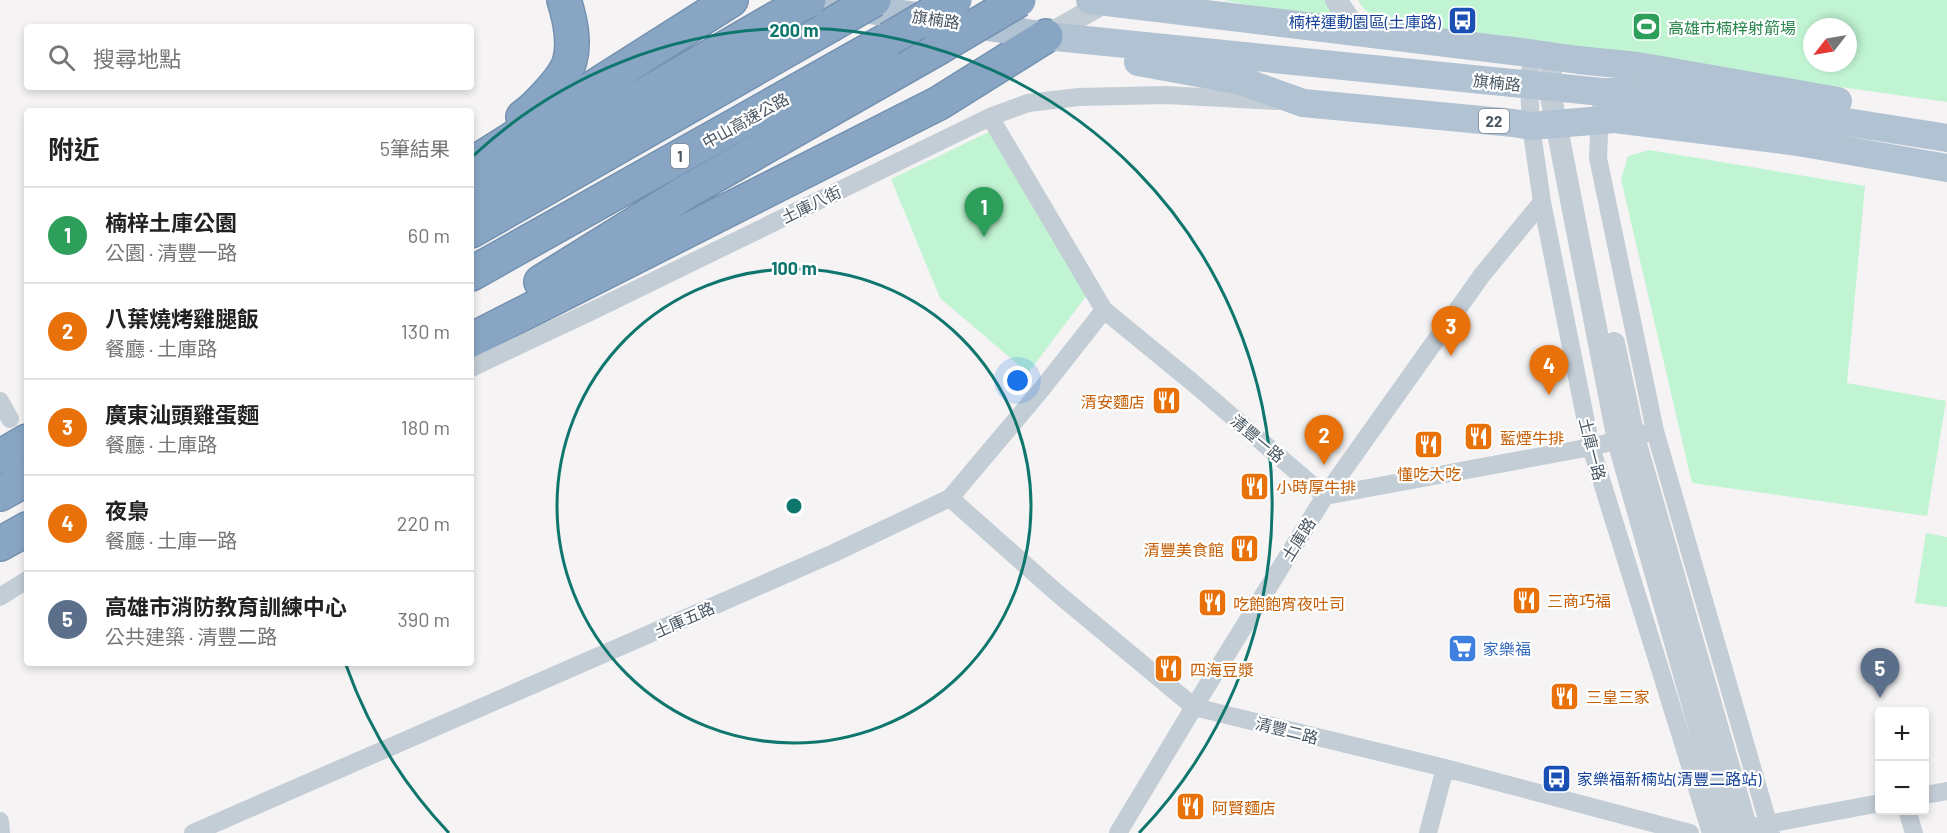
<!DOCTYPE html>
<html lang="zh-TW">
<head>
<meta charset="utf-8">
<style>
	:root { --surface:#fff; --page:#f6f6f6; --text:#222; --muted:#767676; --line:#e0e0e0; --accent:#0b8043 }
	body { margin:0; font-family:Barlow,"Noto Sans TC",sans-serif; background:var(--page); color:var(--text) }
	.controls { position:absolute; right:18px; bottom:18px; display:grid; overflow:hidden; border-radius:6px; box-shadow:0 3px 9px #0003 }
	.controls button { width:54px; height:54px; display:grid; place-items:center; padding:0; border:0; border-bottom:2px solid var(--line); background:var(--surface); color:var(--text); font:30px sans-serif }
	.compass { position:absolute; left:1803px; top:18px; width:54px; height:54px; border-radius:50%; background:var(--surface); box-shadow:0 3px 9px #0003; rotate:239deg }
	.you { position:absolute; left:1018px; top:381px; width:21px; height:21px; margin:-15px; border:4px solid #fff; border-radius:50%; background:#1a73e8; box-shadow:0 0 0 9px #1a73e833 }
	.badge { display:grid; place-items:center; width:39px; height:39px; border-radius:50%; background:var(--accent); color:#fff; font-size:20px; font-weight:700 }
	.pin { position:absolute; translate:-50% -50px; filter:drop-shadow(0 2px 3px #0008) }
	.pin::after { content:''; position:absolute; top:32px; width:21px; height:18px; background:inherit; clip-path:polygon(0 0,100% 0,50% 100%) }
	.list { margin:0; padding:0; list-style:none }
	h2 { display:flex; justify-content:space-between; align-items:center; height:78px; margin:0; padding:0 24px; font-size:26px }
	h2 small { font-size:20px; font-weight:400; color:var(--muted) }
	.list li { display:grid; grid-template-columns:39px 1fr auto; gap:18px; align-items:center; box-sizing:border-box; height:96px; padding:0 24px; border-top:2px solid var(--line) }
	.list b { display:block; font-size:22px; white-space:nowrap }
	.list p { margin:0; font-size:20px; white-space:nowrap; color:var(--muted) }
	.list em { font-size:20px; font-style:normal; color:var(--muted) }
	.icon { flex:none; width:33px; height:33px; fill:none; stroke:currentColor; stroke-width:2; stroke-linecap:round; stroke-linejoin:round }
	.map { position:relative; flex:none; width:1947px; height:833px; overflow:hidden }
	.search { position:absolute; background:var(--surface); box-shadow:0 3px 9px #0003; left:24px; top:24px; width:450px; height:66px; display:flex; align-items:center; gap:15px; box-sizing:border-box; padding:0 21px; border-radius:6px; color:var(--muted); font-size:22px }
	.panel { position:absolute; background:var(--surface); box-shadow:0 3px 9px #0003; left:24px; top:108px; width:450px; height:558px; border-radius:6px }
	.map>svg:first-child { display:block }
</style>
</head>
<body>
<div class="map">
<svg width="1947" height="833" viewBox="0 0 1947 833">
	<rect width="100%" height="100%" fill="#f5f3f3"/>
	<!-- green -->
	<path fill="#c0f4d3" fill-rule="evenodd" d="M1224 0H1331L1334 8 1331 22Z
		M1358 0H1947V102L1390 24C1377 18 1364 13 1358 0ZM1812 27H1848V63H1812Z
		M991 131 1087 295 1028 373 940 298 891 179Z
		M1649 150 1865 186 1847 383 1946 401 1927 516 1692 483 1621 179 1628 156Z
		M1926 533 1947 537V607L1915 603Z"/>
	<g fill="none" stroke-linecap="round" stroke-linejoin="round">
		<defs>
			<path id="motorway" d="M523 117C537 107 566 77 570 60 575 40 570 19 564 0
				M471 165 731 0
				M471 195 775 19
				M471 231 829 26
				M471 274 889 39
				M541 282 686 192 938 48
				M471 340 939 103 1046 36
				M0 457 27 441
				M0 494 27 479
				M0 544 27 529"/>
		</defs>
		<!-- motorway casing -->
		<use href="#motorway" stroke="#7391b0" stroke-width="36"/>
		<!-- minor -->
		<path stroke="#c3cdd5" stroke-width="18" d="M1532 53 1529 85 1531 126 1542 202 1591 447 1711 833
			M1600 110 1598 158 1655 431 1771 833
			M990 117 1104 310 1192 382 1325 496 1591 447 1655 431
			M471 368 594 310 990 117 1028 103 1079 97 1166 95 1276 101
			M0 401 10 419
			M950 498 1057 593 1194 707 1445 768 1690 833
			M0 597 27 580
			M1924 795 1947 791
			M1907 810 1914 833
			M0 821 1 833
			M1757 826 1880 803
			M193 833 718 604 834 553 950 498 1041 390 1104 310
			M1118 833 1194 707 1325 496 1482 275 1542 202
			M1428 833 1445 768"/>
		<!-- tertiary -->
		<path stroke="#c3cdd5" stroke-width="22" d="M1336 0 1358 32
			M1046 36 1109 0
			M1553 57 1549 87 1618 441 1729 833
			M1614 343 1634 437 1748 833"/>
		<!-- primary -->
		<path stroke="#b1c2d3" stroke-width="28" d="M791 0 925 17 1046 36 1602 92H1618L1802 115 1947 138
			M1090 0 1521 52 1578 60 1638 66 1838 101
			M1138 62 1242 81 1303 103 1513 123 1531 126 1615 119 1798 142 1947 168"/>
		<!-- motorway -->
		<use href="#motorway" stroke="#88a6c4" stroke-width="33"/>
		<defs>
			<path id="motorway-bridge" d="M775 19 809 0
				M829 26 874 0
				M889 39 955 0
				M938 48 1019 0"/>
		</defs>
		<!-- motorway-bridge casing -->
		<use href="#motorway-bridge" stroke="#7391b0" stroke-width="36" stroke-linecap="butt"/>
		<!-- motorway-bridge -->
		<use href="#motorway-bridge" stroke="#88a6c4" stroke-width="33"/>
	</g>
	<!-- distance rings -->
	<g fill="none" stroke="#0f766e" stroke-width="3">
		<circle cx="794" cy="506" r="237"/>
		<path d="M449 833A475 475 0 0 1 346 665M473 156A475 475 0 0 1 1139 833"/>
	</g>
	<!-- icons -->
	<defs>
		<symbol id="bus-square" viewBox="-11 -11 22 22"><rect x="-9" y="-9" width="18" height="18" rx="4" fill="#1a4fb4" stroke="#fff"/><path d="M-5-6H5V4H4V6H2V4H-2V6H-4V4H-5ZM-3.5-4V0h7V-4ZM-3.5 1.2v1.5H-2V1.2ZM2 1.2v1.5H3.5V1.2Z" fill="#fff"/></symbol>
		<symbol id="stadium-square" viewBox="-11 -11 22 22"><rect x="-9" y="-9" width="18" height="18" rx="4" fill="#2e9e5b" stroke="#fff"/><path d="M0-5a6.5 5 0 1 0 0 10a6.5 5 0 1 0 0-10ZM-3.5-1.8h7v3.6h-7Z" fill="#fff"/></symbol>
		<symbol id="restaurant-square" viewBox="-11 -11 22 22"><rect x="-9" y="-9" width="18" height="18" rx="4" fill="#e8710a" stroke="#fff"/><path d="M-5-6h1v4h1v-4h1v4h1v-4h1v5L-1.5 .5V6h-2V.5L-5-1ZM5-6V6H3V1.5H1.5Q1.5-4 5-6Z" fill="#fff"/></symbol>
		<symbol id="supermarket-square" viewBox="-11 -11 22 22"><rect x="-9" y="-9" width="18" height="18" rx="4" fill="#3f7fe0" stroke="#fff"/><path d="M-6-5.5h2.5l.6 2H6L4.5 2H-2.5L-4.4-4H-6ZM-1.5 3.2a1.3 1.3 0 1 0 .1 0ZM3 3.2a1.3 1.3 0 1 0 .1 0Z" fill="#fff"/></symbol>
	</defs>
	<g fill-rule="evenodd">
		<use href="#bus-square" x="1446" y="4" width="33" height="33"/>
		<use href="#stadium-square" x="1630" y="10" width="33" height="33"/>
		<use href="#restaurant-square" x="1150" y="384" width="33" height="33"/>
		<use href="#restaurant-square" x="1462" y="420" width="33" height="33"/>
		<use href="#restaurant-square" x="1412" y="428" width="33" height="33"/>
		<use href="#restaurant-square" x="1238" y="470" width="33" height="33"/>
		<use href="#restaurant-square" x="1228" y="532" width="33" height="33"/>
		<use href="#restaurant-square" x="1510" y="584" width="33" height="33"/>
		<use href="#restaurant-square" x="1196" y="586" width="33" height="33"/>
		<use href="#supermarket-square" x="1446" y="632" width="33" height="33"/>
		<use href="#restaurant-square" x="1152" y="652" width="33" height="33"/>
		<use href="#restaurant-square" x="1548" y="680" width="33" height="33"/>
		<use href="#bus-square" x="1540" y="762" width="33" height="33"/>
		<use href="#restaurant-square" x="1174" y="790" width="33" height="33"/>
	</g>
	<g text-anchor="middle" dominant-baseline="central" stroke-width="4.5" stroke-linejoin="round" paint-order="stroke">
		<!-- shield labels -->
		<g fill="#fff" stroke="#7f8991" stroke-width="1.5">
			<rect x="1479" y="109" width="30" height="24" rx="4.5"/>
			<rect x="671" y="144" width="18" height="24" rx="4.5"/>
		</g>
		<g font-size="15" font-weight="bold" fill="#485662">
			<text x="1494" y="121">22</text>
			<text x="680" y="156">1</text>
		</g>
		<!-- street labels -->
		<g font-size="16" fill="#485662" stroke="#fff">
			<text transform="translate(936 19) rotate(8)">旗楠路</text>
			<text transform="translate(1497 82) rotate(6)">旗楠路</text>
			<text transform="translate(745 120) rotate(-29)">中山高速公路</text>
			<text transform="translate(811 204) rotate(-26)">土庫八街</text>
			<text transform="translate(1258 438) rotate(40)">清豐一路</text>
			<text transform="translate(1593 449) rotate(76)">土庫一路</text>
			<text transform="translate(1298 539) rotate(-58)">土庫路</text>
			<text transform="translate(684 619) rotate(-24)">土庫五路</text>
			<text transform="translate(1287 730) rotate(14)">清豐二路</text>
		</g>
		<!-- transit labels -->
		<g font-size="16" fill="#164399" stroke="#fff" text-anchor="end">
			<text x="1441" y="21">楠梓運動園區(土庫路)</text>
			<text x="1577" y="778" text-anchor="start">家樂福新楠站(清豐二路站)</text>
		</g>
		<!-- leisure labels -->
		<g font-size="16" fill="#27864d" stroke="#fff" text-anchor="start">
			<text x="1668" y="27">高雄市楠梓射箭場</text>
		</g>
		<!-- food labels -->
		<g font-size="16" fill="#c56008" stroke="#fff" text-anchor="start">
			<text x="1145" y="401" text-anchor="end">清安麵店</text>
			<text x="1500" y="437">藍煙牛排</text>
			<text x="1429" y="473" text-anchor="middle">懂吃大吃</text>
			<text x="1276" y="486">小時厚牛排</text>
			<text x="1224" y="549" text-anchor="end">清豐美食館</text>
			<text x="1547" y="600">三商巧福</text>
			<text x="1233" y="603">吃飽飽宵夜吐司</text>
			<text x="1190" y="669">四海豆漿</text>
			<text x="1586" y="696">三皇三家</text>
			<text x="1212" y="807">阿賢麵店</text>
		</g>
		<!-- shop labels -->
		<g font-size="16" fill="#366cbe" stroke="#fff" text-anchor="start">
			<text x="1483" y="648">家樂福</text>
		</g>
	</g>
	<circle cx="794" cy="506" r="9" fill="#0f766e" stroke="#fff" stroke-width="3"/>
	<g font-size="18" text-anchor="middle" font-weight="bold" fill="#0f766e" stroke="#fff" stroke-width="4.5" stroke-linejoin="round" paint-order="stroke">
		<text x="794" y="37">200 m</text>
		<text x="794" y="275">100 m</text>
	</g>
</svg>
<div class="controls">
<button>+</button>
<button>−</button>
</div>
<svg class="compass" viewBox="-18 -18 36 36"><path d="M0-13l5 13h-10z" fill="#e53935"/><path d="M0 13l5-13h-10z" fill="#767676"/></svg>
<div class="you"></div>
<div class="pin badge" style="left:984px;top:237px;background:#2e9e5b">1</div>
<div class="pin badge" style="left:1324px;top:465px;background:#e8710a">2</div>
<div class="pin badge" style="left:1451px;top:356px;background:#e8710a">3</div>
<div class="pin badge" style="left:1549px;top:395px;background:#e8710a">4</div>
<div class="pin badge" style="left:1880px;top:698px;background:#5c6f8a">5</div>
<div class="search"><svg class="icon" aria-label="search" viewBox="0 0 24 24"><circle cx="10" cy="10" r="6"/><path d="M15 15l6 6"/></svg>搜尋地點</div>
<section class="panel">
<h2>附近<small>5筆結果</small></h2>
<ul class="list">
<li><span class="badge" style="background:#2e9e5b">1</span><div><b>楠梓土庫公園</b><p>公園 · 清豐一路</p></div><em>60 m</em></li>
<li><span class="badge" style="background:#e8710a">2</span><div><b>八葉燒烤雞腿飯</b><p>餐廳 · 土庫路</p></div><em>130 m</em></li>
<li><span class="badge" style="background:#e8710a">3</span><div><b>廣東汕頭雞蛋麵</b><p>餐廳 · 土庫路</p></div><em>180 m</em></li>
<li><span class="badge" style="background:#e8710a">4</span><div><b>夜梟</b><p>餐廳 · 土庫一路</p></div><em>220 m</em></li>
<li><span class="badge" style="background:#5c6f8a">5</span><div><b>高雄市消防教育訓練中心</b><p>公共建築 · 清豐二路</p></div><em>390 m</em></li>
</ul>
</section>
</div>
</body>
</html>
